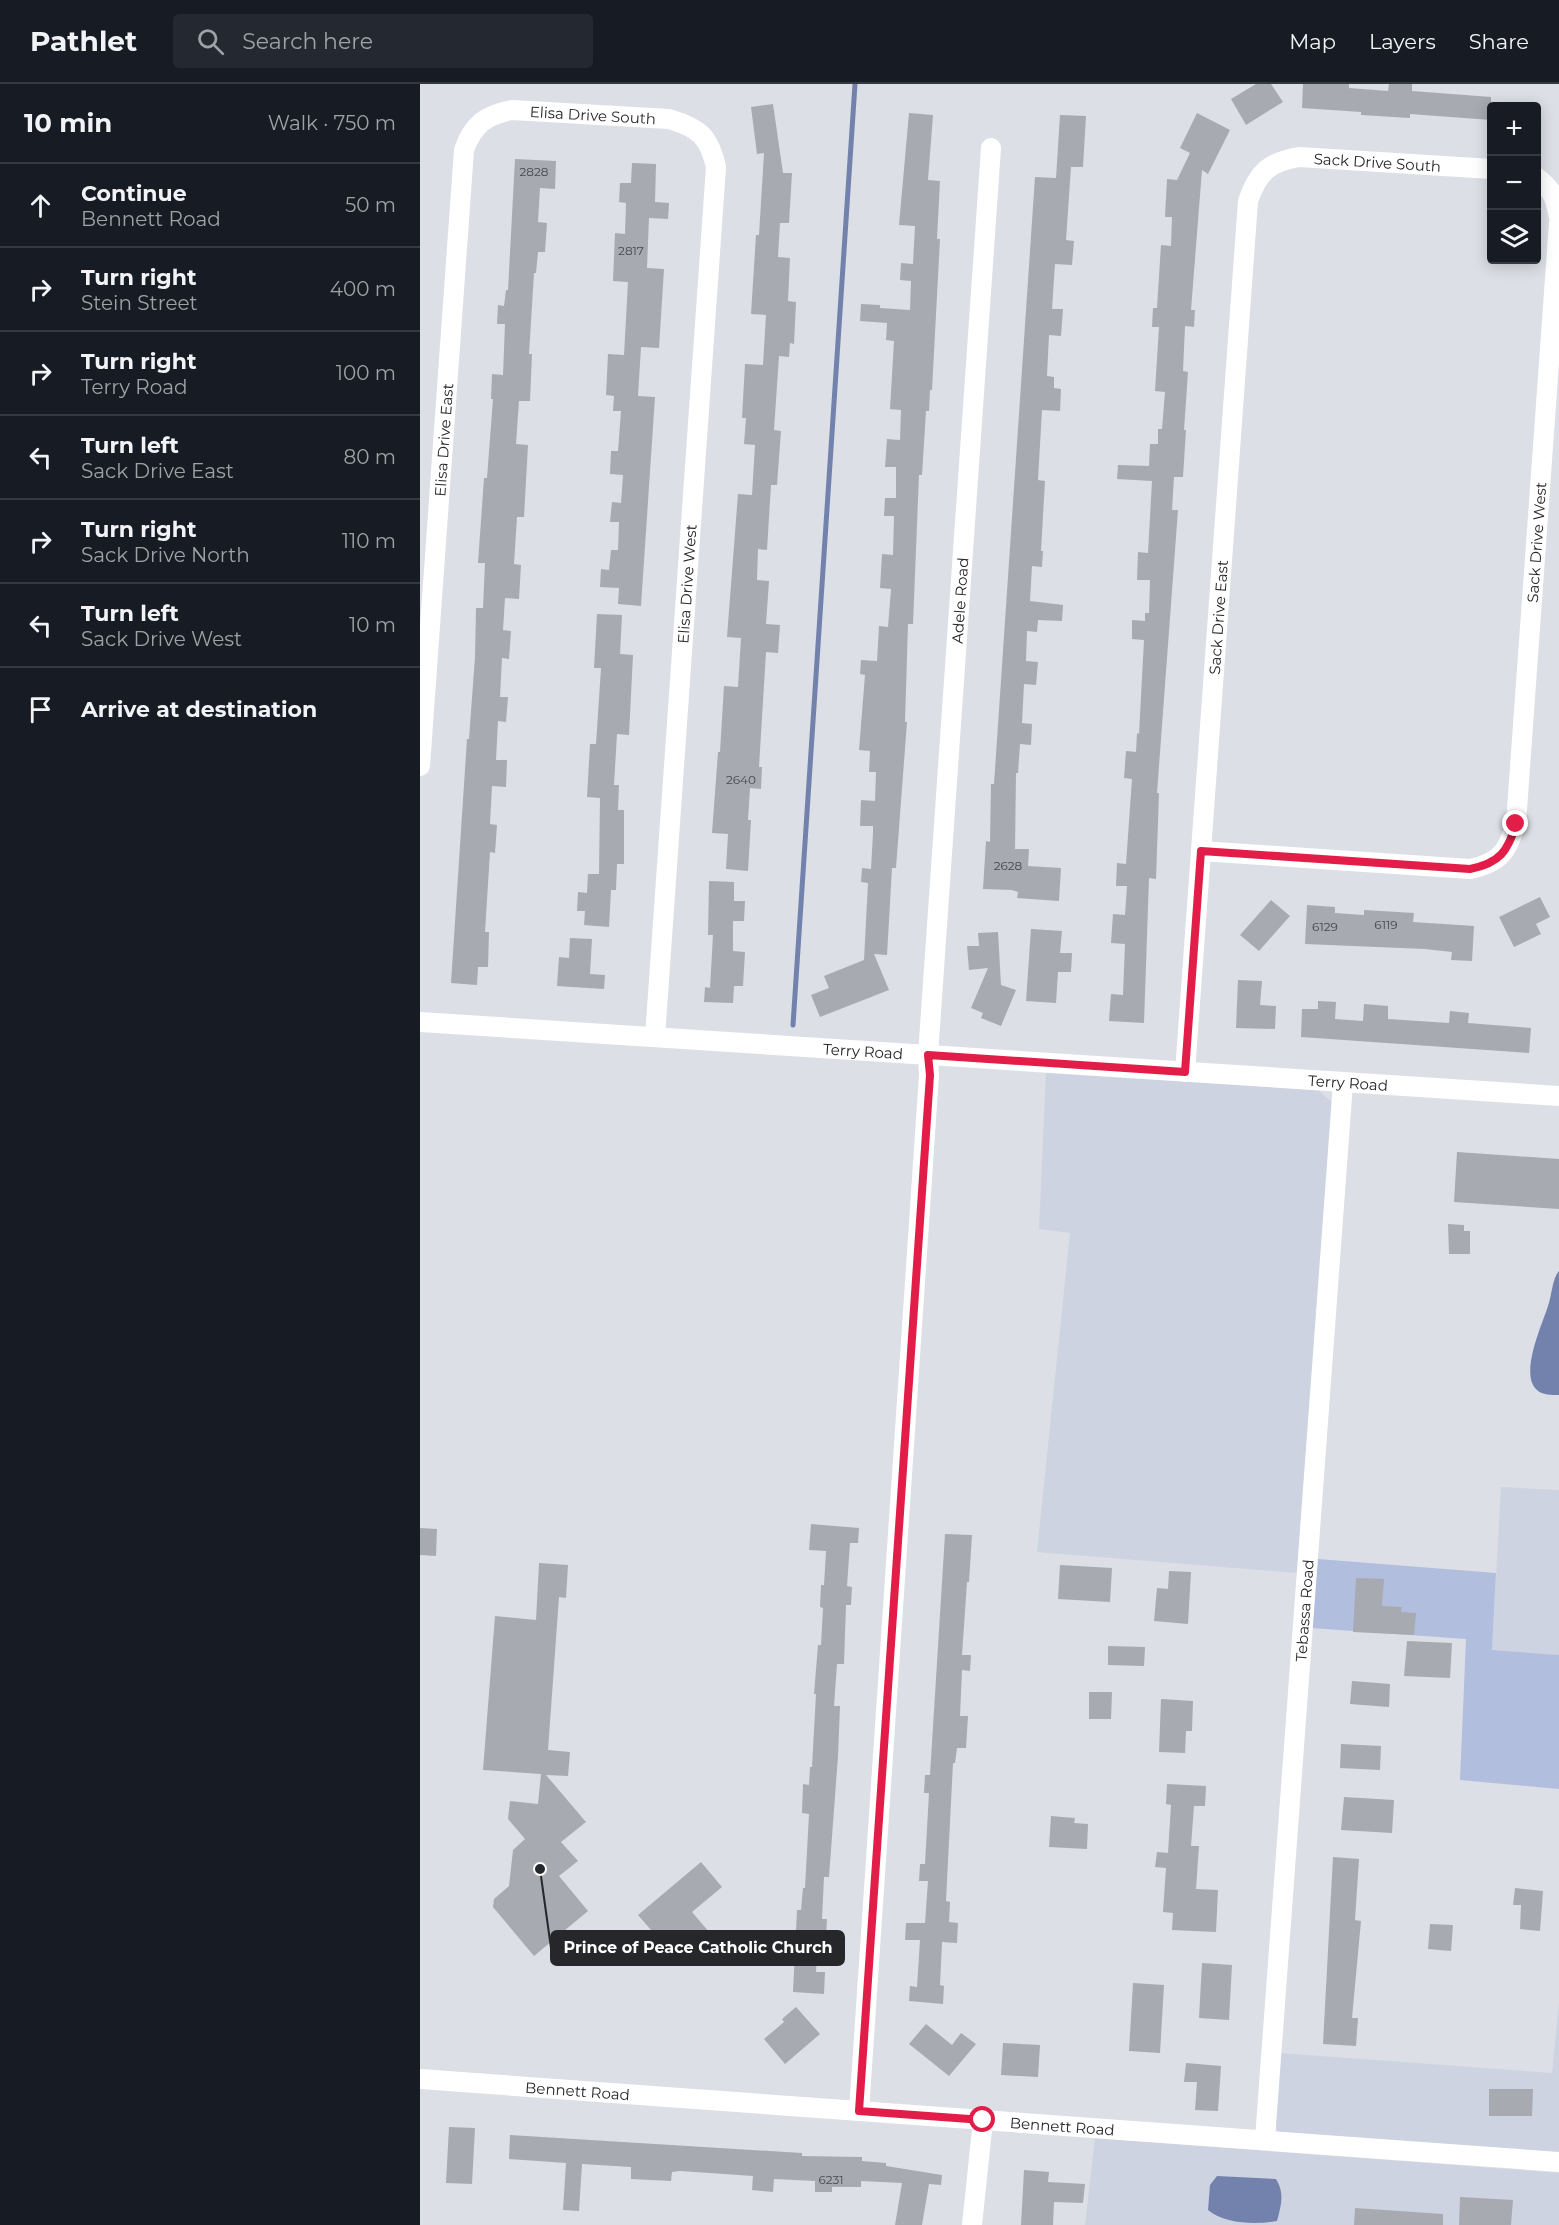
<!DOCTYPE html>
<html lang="en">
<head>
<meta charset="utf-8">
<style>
	:root { --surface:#171b24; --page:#242831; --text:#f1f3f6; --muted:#9ea1a6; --line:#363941 }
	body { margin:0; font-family:Montserrat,sans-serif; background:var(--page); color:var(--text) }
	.controls { position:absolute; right:18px; top:18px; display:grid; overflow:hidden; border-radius:6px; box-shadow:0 3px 15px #0003 }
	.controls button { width:54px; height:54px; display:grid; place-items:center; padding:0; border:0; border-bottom:2px solid var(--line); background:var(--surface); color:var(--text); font:30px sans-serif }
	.stop { position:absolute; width:18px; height:18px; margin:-14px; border:4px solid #e11d48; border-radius:50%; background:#fff }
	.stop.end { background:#e11d48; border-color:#fff; box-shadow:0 2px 6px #0008 }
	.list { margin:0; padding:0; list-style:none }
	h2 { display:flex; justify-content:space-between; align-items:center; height:78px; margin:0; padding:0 24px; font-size:26px }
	h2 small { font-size:20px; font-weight:400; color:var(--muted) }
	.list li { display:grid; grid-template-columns:39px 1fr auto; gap:18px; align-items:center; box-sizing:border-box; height:84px; padding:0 24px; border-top:2px solid var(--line) }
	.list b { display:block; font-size:22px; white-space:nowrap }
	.list p { margin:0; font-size:20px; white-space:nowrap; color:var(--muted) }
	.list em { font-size:20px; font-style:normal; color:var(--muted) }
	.icon { flex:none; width:33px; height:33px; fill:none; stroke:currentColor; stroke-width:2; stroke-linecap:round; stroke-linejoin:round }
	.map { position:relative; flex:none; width:1139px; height:2141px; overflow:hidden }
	header { display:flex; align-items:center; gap:36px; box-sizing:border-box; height:84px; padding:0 30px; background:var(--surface); border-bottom:2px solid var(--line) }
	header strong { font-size:28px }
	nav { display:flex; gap:33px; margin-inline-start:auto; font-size:21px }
	.search { width:420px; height:54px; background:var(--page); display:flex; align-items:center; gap:15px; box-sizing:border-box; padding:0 21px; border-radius:6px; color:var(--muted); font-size:22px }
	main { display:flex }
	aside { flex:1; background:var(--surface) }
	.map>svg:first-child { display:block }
</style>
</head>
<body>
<header>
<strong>Pathlet</strong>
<div class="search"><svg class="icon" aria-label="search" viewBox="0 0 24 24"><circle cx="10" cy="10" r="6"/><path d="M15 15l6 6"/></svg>Search here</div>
<nav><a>Map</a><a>Layers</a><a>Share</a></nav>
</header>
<main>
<aside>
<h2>10 min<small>Walk · 750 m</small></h2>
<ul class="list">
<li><svg class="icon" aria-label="ahead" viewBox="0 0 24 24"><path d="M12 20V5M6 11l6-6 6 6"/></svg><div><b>Continue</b><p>Bennett Road</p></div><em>50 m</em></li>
<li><svg class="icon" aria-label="right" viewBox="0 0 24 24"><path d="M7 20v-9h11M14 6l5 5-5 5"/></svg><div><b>Turn right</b><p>Stein Street</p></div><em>400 m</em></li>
<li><svg class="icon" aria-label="right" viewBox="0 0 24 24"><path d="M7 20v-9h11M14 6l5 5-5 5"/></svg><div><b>Turn right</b><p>Terry Road</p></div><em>100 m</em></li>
<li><svg class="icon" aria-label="left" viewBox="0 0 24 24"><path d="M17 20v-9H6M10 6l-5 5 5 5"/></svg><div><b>Turn left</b><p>Sack Drive East</p></div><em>80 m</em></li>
<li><svg class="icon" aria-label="right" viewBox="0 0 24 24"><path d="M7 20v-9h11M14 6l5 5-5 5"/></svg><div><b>Turn right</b><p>Sack Drive North</p></div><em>110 m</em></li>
<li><svg class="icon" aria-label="left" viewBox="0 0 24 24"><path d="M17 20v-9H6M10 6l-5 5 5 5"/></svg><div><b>Turn left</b><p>Sack Drive West</p></div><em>10 m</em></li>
<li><svg class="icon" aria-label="arrive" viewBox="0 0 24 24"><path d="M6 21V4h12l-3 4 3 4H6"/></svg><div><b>Arrive at destination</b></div></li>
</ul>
</aside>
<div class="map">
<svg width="1139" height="2141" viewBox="0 0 1139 2141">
	<rect width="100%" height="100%" fill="#dcdfe6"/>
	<!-- built -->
	<path fill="#ced3e1" d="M626 989 898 1006 914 1020 877 1489 617 1468 650 1149 619 1145Z
		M1081 1403 1139 1406V1571L1072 1566Z
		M1139 1918V2071L871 2052 857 2047 855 2034 860 1969 1132 1989Z
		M675 2054 1139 2089V2141H665Z"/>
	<!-- green -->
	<path fill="#b2bede" d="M898 1475 1076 1489 1072 1566 1139 1571V1705L1040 1696 1046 1555 891 1544Z"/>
	<!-- water -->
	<path fill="#7382ad" d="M1139 1187V1311C1132 1311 1122 1311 1117 1306 1099 1290 1122 1241 1128 1222 1132 1211 1132 1195 1139 1187Z
		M797 2092 856 2095C865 2109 861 2122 857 2137 837 2141 804 2140 788 2126L790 2101Z"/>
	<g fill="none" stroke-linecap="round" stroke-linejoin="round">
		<!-- stream -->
		<path stroke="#7382ad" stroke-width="5" d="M373 941 435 0"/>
	</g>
	<!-- building -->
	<path fill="#a8aab1" d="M836 0H851L863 18 826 41 811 15Z
		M883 0H929V4L968 7 969 0H992V7L1071 13V36L990 30V34L941 31V28L882 24Z
		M353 20 363 89H372L369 139H360L358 173 370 174 368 217 376 218 374 260 370 259 369 273 359 272 354 346 361 347 357 401H351L347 466 338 465 337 496 349 497 346 540 360 541 358 569 346 568 339 683H342L341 705 330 704 328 736H331L328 787 306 785 308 750 292 749 298 668H300L304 602 318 603 321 554 307 553 318 410 332 411 335 361 324 360 326 334H322L325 280 343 281 346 231 331 230 336 151H339L344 69 337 70 331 23Z
		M489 29 513 31 508 96 520 97 517 155H520L512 306H510L509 327H506L502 391H499L493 540H488L485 638H487L476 784H472L467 871 454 870 469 906 400 933 391 911 409 904 404 892 444 876 448 799 441 798 442 784 451 785 453 749V742H440L441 716 455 717 456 688H449L450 667 439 666 445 591 440 590 441 576 457 577 459 542 468 543 471 505 460 504 462 470 473 471 474 432H464L465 414H476V383H465L467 355 480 356 481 326 470 325 474 257 466 256 467 239 440 237 441 220 460 221V224L490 226 491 197 480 196 481 179 493 180 495 142 479 141Z
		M777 29 810 46 788 90 782 86 771 226H775L774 243 765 242 763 287 768 288 764 346H766L763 393H754L752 426H758L737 709H739L736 795 729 794 724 939 689 937 691 910 703 911 705 860 691 859 693 830 705 831 707 802H696L697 779 706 780 712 695 704 694 706 667 716 668 717 649 719 650 724 556 712 555V536L725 537V529H729L730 496H717L718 468 728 469 732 397 697 395 698 381 729 382 730 360H738V345H742L745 308 735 307 739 243H732L733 224H737L741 161 751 162 752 133H745L747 95 757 96 770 69 760 64Z
		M640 31 666 32 663 83H651L646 156 654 157 652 181 635 180 632 225H643L641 252 629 251 627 292 634 293V304L641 305 640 327 622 326 618 396 625 397 621 467H623L622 483 612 482 610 517 643 521 642 537 618 536 617 548 607 547 606 577 618 578 616 601 604 600 602 639 612 640 611 661 600 660 598 689H596L595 765H609L608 782 641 784 639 817 597 814 598 808 592 806 563 805 566 757 570 758 571 700H574L615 93 636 94Z
		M95 75 136 77 135 105 120 104 118 138 127 139 125 168H118L116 189H114L109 270H112L110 317H99L96 360 108 361 104 433H97L94 480 101 481 99 515 85 514 83 546 91 547 89 575 82 574 80 613H88L86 638 78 637 76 676H87L86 703 72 702 70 740 77 741 75 769 70 768 65 848H69L68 883H58L57 901 31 899 47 655H49L55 573 56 524H63L65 479H58L64 394H67L73 315H71L72 290 83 291 85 240H77L78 221 84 222 86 206H88Z
		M212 79 236 80 235 118 249 119 248 135 229 134 227 184 244 185 239 264 221 263 218 312 235 313 221 522 198 520 199 504 180 503 181 485 189 486 191 466H198L199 438H190L192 418 201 419 203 391 190 390 191 367H198L201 327H193L194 312 186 311 188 270 204 271 208 198 193 197 195 149 205 150 206 119 199 118 200 99H211Z
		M177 530 202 531 200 570 213 571 209 651 197 650 194 701H199L198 726H204V780H197L196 806H191L189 843 164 841 165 827H157L158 808 167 809 168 790H179L180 714 167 713 170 660H176L181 584H174Z
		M289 797 314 798V817H325L324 837H313V867L325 868 323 902H314L313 919 284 918 285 903 290 904 293 851H288Z
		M1120 813 1130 833 1116 840 1121 850 1094 863 1079 833Z
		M851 816 870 832 839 867 820 851Z
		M887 821 915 823V829L944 831V826L994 829 993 838 1054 842 1052 877 1031 876 1032 868 1005 865 885 860Z
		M611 845 642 847 640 869H652L651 888H638L636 919 606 917Z
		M578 848 581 901 596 906 581 942 561 934 563 929 551 924 568 884 549 886 547 862H559L558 849Z
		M150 854 172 855 170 890 185 891 184 905 137 902 139 873 149 874Z
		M818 896 842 897 840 921 856 922 855 945 816 944Z
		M898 917 916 918 915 935 943 937 944 920 968 922V935L1029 939 1030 927 1049 929 1048 939 1111 944 1109 969 881 953 882 925H898Z
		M1037 1068 1139 1075V1125L1034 1118Z
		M1028 1140 1044 1141V1147H1050V1170H1029Z
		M391 1440 439 1444 438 1459H430L427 1502 432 1503 431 1521H426L424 1580H417L414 1622H420L418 1672 409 1793H404L402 1835H407L406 1853H398L396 1888H405L404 1910 373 1908 377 1826H381L383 1804H385L389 1730 382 1729 383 1700 389 1701 390 1683H392L396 1610H394L398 1561H401L403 1524 400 1523 401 1501H404L406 1467 389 1466Z
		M0 1444 17 1445 16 1472 0 1471Z
		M525 1450 552 1451 549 1498H547L542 1571H551L550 1587 542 1586 540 1632H548L546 1664H537L535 1679H533L526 1817 530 1818 529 1838 538 1839 537 1859 522 1858 520 1901 524 1902 523 1920 489 1917 490 1902 497 1903 500 1856H485L486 1839H505L508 1797H499L500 1780H505L509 1709H504L505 1691H510Z
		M119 1479 148 1481 146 1514 139 1513 128 1666 150 1668 148 1692 126 1691 166 1738 141 1758 158 1777 139 1792 168 1827 114 1872 73 1823 74 1815 89 1802 93 1766 105 1755 88 1735 90 1717 118 1720 121 1690 63 1686 75 1532 116 1536Z
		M640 1481 692 1484 690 1518 638 1515Z
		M749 1487 771 1488 768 1540 734 1537 737 1504 748 1505Z
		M936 1494 964 1495 962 1522 982 1523 981 1528 996 1529 994 1551 933 1548Z
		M987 1557 1032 1559 1030 1594 984 1592Z
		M688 1562 725 1563 724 1582 688 1581Z
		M932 1597 970 1600 969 1623 930 1620Z
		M669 1608H692L691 1635H669Z
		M741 1615 773 1617 772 1647H766L765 1669 739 1668Z
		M921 1660 961 1662 960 1686 920 1684Z
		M747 1700 786 1702 785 1722H774L771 1762H779L776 1805 798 1806 796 1848 752 1846 753 1829 743 1828 746 1784 735 1783 737 1768 748 1769 751 1721 746 1720Z
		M924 1713 974 1716 972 1749 921 1746Z
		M631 1732 655 1734 654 1739 668 1740 667 1765 629 1763Z
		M913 1773 939 1775 935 1836 941 1837 932 1934H938L936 1962 903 1960Z
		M281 1778 302 1803 272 1828 289 1848 259 1873 241 1852 238 1854 218 1831Z
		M1095 1804 1123 1807 1120 1847 1100 1845 1101 1821H1093Z
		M1010 1840 1033 1841 1031 1867 1008 1865Z
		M782 1879 812 1881 809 1936 779 1934Z
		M713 1899 744 1901 740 1969 709 1967Z
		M376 1923 400 1950 365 1980 344 1955 364 1938 362 1935Z
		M506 1940 532 1961 541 1949 556 1960 529 1992 489 1960Z
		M583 1959 620 1961 618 1993 581 1991Z
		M766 1979 801 1982 798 2027 775 2026 777 1998H764Z
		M1069 2005H1113L1112 2032H1069Z
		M29 2043 55 2044 52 2100 26 2099Z
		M90 2051 382 2069V2072L442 2073V2077L466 2079V2082L522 2091 521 2101 509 2100 502 2141H475L482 2099 441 2097V2103H412V2108H395V2097L354 2095 353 2108 332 2106 333 2092 260 2087 252 2088 251 2097 211 2095V2083L162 2080 159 2127 143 2126 146 2079 89 2075Z
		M604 2086 629 2088 628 2098 665 2100 663 2119 634 2118 633 2141H601Z
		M1040 2113 1093 2116 1091 2141H1039Z
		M935 2124 1023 2130V2141H934Z"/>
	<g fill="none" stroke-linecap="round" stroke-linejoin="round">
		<!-- minor -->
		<g stroke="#fff" stroke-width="20">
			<path d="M1116 93C1133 106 1135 113 1139 133"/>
			<path id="s1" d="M0 682 44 66C53 40 66 31 92 26L249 35C279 44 289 52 296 83L235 953"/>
			<path id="s2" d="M781 767 1050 785C1080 779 1088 767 1096 739L1139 139"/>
			<path id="s3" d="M0 938 1139 1012"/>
			<path id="s4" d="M765 988 828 117C838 88 849 78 879 73L1072 85"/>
			<path id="s5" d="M0 1995 1139 2078"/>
			<path id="s6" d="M439 2027 509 991 508 971 571 64"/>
			<path id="s7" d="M845 2055 923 999"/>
			<path d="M552 2141 563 2036"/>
		</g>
	</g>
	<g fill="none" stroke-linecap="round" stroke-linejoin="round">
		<!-- route -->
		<path stroke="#e11d48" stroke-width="8" d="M563 2036 439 2027 510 991 508 971 765 988 781 767 1050 785C1080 779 1088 767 1096 740"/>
	</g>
	<g text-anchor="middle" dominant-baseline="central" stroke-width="6" stroke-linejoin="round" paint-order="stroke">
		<!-- number labels -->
		<g font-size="12" fill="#46484c">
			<text x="114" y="87">2828</text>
			<text x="211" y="166">2817</text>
			<text x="321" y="695">2640</text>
			<text x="588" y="781">2628</text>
			<text x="966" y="840">6119</text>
			<text x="905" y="842">6129</text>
			<text x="411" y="2095">6231</text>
		</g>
		<!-- street labels -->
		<g font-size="15" fill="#26272a" stroke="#fff">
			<text stroke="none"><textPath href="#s1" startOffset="765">Elisa Drive South</textPath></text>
			<text stroke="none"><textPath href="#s4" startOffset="1024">Sack Drive South</textPath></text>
			<text stroke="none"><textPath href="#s1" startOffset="327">Elisa Drive East</textPath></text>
			<text stroke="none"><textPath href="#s2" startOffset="621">Sack Drive West</textPath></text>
			<text transform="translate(267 500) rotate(-86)">Elisa Drive West</text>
			<text stroke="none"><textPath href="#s6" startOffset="1514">Adele Road</textPath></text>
			<text stroke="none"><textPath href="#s4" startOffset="456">Sack Drive East</textPath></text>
			<text stroke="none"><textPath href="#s3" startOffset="444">Terry Road</textPath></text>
			<text stroke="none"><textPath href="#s3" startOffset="930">Terry Road</textPath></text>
			<text stroke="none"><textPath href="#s7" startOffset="530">Tebassa Road</textPath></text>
			<text stroke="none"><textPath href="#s5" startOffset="158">Bennett Road</textPath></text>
			<text stroke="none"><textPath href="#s5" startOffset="644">Bennett Road</textPath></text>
		</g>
	</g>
	<!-- callouts -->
	<path fill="none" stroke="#26272a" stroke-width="2" d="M120 1785L131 1864"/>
	<circle fill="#26272a" stroke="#fff" stroke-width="2" cx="120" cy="1785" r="6"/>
	<rect fill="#26272a" stroke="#26272a" stroke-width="2" x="131" y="1847" width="293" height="34" rx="6"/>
	<g font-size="16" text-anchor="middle" font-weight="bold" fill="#fff">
		<text x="278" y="1869">Prince of Peace Catholic Church</text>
	</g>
</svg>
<div class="controls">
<button>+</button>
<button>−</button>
<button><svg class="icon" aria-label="layers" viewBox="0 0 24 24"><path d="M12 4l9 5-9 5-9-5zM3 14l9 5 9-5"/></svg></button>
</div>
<div class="stop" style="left:563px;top:2036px"></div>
<div class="stop end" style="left:1096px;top:740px"></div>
</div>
</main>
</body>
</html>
